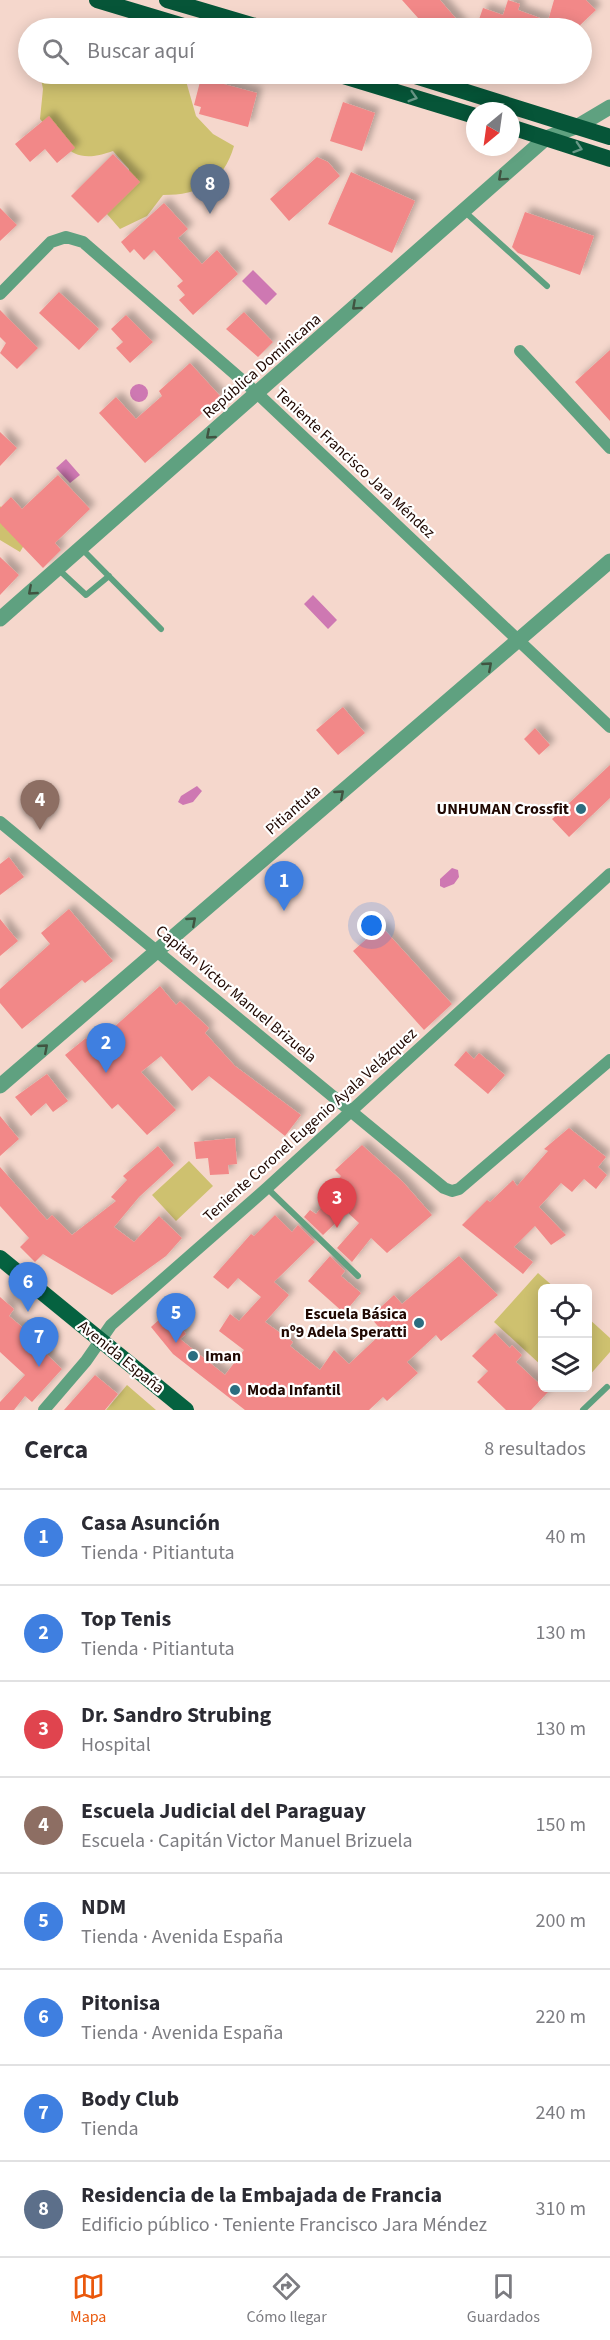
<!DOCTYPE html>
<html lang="es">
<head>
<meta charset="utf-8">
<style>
	:root { --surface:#fff; --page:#f2f2f3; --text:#2b2b33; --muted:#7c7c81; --line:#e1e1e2; --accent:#ea580c }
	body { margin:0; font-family:"Source Sans 3",sans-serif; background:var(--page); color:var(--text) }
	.controls { position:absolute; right:18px; bottom:18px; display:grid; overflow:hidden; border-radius:9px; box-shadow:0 3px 15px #0003 }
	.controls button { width:54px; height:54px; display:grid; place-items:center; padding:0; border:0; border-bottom:2px solid var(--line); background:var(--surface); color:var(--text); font:30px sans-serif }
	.compass { position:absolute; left:466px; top:102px; width:54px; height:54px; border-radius:50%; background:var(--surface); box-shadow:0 3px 15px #0003; rotate:209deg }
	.you { position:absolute; left:372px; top:926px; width:21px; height:21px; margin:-15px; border:4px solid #fff; border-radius:50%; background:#1a73e8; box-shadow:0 0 0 9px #1a73e833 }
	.badge { display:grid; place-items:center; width:39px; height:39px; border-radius:50%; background:var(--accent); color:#fff; font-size:20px; font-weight:700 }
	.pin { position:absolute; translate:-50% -50px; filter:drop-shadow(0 2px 3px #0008) }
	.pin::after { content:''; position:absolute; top:32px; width:21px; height:18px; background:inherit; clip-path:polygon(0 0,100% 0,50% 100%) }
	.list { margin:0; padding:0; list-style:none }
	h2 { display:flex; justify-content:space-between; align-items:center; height:78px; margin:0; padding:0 24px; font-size:26px }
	h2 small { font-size:20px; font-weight:400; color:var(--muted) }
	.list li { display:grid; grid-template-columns:39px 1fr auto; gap:18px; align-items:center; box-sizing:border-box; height:96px; padding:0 24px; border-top:2px solid var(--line) }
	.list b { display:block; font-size:22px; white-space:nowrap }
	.list p { margin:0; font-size:20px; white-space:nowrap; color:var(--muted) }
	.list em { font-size:20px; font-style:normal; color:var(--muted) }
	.icon { flex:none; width:33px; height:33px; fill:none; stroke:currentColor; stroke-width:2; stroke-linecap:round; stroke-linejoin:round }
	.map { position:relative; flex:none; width:610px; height:1410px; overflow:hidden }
	.search { position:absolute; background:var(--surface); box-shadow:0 3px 15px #0003; left:18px; right:18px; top:18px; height:66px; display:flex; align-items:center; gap:15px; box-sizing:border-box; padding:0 21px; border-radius:33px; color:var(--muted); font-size:22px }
	.sheet { height:846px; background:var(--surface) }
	nav { display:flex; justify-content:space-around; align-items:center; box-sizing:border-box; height:84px; border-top:2px solid var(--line); background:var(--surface); font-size:16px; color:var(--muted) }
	nav a { display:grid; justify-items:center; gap:3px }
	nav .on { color:var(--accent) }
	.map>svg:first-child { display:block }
</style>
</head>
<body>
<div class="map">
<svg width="610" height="1410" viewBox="0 0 610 1410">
	<defs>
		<filter id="shadow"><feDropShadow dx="5.5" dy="-5.5" stdDeviation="3" flood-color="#0004"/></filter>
	</defs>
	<rect width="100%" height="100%" fill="#f5d7cc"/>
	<!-- green -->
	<path fill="#cec16f" d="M40 74H184L196 116 213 134 234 146C223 183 200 195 163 195L147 216 120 229 100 206 129 192V169L113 151C72 166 66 147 40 119L43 89Z
		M0 506 27 540 20 552 0 540Z
		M189 1161 213 1186 176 1221 152 1195Z
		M538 1273 555 1288H542V1366L494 1322Z
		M588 1318 610 1338V1352L588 1377Z
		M127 1385 156 1410H106Z"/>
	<!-- water -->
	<path fill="#ce78b2" d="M253 270 277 294 266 305 242 281Z
		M130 393a9 9 0 1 1 18 0a9 9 0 1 1-18 0Z
		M66 459 80 475 70 483 56 468Z
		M313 595 337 620 328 629 304 604Z
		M197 786 202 791 193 802 183 805 178 802 181 796Z
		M452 868 458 870 459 877 454 884 444 888 440 886V879Z"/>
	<!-- building -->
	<path fill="#f28888" filter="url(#shadow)" d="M402 0H440L464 28H427Z
		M508 0 520 4 518 10 548 21 554 0H586L596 10 577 28H476L483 8 503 15Z
		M201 78 257 93 248 127 199 114 201 107 194 105Z
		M343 102 375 113 362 151 330 141Z
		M49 116 75 148 57 163 45 149 30 162 15 144Z
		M113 154 140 182 98 223 71 196Z
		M317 157 328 162 340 176 289 221 270 199Z
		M351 172 415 201 392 253 328 224Z
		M164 203 188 229 178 238 202 264 217 250 238 274 193 315 179 300 185 295 177 286 183 281 154 250 144 260 134 249 130 253 121 242Z
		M0 208 17 225 0 241Z
		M525 212 594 236 580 275 518 253 512 247Z
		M59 292 99 329 79 350 39 313Z
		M0 310 38 348 17 369 0 353 6 343 0 337Z
		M244 312 273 342 258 357 226 329Z
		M126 315 153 342 130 363 116 348 123 342 111 329Z
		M610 350V421L575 382Z
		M190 363 221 397 145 463 99 413 116 397 136 419 162 396 159 391Z
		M0 432 17 448 0 466Z
		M58 475 90 509 55 543 61 550 43 568 0 523V508L11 497 22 509Z
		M0 557 19 575 0 595Z
		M343 707 365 733 338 755 316 730Z
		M535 728 550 745 539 755 524 739Z
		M610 765V798L569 837 552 819Z
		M9 857 24 877 0 895V864Z
		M69 909 113 961 85 983 82 980 22 1029 0 1003V989L50 944 41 933Z
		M0 919 18 941 0 956Z
		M381 926 452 1004 424 1030 353 951Z
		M160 986 176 1005 180 1001 209 1028 205 1033 235 1066 301 1115 285 1136 209 1076 192 1091 161 1056 141 1072 176 1110 147 1135 118 1104 112 1109 65 1055 86 1038 93 1046Z
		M466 1051 474 1059 479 1053 505 1075 488 1094 454 1065Z
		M47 1074 68 1101 53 1112 46 1103 31 1116 15 1097Z
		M0 1116 19 1139 0 1156Z
		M569 1128 606 1157 598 1167 607 1175 596 1189 584 1179 572 1192 561 1183 539 1207 566 1235 551 1245 535 1226 514 1247 533 1262 523 1274 462 1225 487 1200 490 1202 513 1180 517 1186 548 1151 544 1149Z
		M235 1138 237 1164 228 1165 229 1174 210 1175 208 1158 196 1159 194 1142Z
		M362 1145 403 1182 432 1215 387 1253 371 1238 352 1262 337 1248 359 1223 347 1212 323 1235 304 1217 310 1210 316 1214 331 1195 327 1191 341 1176 335 1170Z
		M158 1146 174 1165 139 1197 114 1227 134 1242 159 1216 182 1238 166 1256 112 1295 43 1254 35 1262 20 1247 29 1238 0 1206V1167L47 1220 52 1215 72 1235 116 1201 111 1197 127 1180 123 1176Z
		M275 1215 292 1232 298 1225 315 1242 274 1282 289 1295 265 1322 293 1342 290 1346 320 1370 334 1350 349 1364 383 1332 370 1317 394 1295 402 1304 459 1256 498 1295 441 1341 436 1335 407 1362 418 1373 387 1401 383 1397 369 1410H245L173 1354 151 1327 175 1305 190 1322 182 1329 186 1334 180 1339 225 1375 244 1350 219 1331 230 1314 239 1321 261 1297 238 1278 228 1289 213 1277 251 1234 254 1236Z
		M330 1256 345 1271 341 1276 361 1293 344 1313 308 1281Z
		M0 1297 14 1309 9 1316 29 1333 36 1324 53 1340 43 1351 62 1369 32 1402 25 1396 14 1410H0V1402L25 1375 0 1352Z
		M495 1333 510 1348 512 1345 522 1355 516 1362 548 1392 531 1410H506L477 1382 488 1371 472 1356Z
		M95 1375 118 1394 105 1410H64Z"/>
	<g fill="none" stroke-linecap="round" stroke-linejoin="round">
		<!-- service -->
		<path stroke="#5fa180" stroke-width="6" d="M464 211 547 286
			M82 549 161 629
			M58 569 86 595 109 576
			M267 1188 358 1276
			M583 1410 607 1387"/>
		<!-- minor -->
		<path stroke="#5fa180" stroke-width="12" d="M0 294 51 242 66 237 83 242 258 394 610 727
			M520 351 610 448
			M0 822 444 1188 452 1191 459 1189 610 1060
			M44 1410 86 1361 111 1325 267 1188 610 874"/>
		<!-- tertiary -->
		<path stroke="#5fa180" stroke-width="15" d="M0 619 546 138 578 126 610 107
			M0 1086 610 561"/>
		<!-- primary -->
		<path stroke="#056240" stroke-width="16" d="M0 1258 186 1410"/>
		<!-- trunk -->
		<path stroke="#065538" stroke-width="16" d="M97 0 190 28
			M167 0 262 28
			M337 74 475 116
			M409 74 610 137
			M511 127 610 159"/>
	</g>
	<!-- one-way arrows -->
	<defs><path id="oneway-chevron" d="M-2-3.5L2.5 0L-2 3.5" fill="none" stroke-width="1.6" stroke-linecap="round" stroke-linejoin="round" transform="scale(1.5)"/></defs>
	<g stroke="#6a9988">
		<use href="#oneway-chevron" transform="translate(413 97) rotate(17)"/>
		<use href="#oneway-chevron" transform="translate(578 148) rotate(18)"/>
	</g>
	<g stroke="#405441">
		<use href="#oneway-chevron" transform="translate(502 177) rotate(138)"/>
		<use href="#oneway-chevron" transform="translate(356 306) rotate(138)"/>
		<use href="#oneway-chevron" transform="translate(210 435) rotate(139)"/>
		<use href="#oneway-chevron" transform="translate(32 591) rotate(139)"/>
		<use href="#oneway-chevron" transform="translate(488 666) rotate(-41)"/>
		<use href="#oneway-chevron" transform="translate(340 794) rotate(-41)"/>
		<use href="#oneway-chevron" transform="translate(192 921) rotate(-41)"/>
		<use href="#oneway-chevron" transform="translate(44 1048) rotate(-41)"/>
	</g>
	<!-- markers -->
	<g fill="#2c6d80" stroke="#fff" stroke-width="2">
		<circle cx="581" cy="809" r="6"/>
		<circle cx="419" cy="1323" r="6"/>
		<circle cx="193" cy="1356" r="6"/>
		<circle cx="235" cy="1390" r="6"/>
	</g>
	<g text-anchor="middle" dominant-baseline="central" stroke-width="4.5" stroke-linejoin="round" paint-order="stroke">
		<!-- street labels -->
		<g font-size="16" fill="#200802" stroke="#fff">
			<text transform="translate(262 366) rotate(-41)">República Dominicana</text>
			<text transform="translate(355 463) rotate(43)">Teniente Francisco Jara Méndez</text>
			<text transform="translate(293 810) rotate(-41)">Pitiantuta</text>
			<text transform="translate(236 994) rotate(40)">Capitán Victor Manuel Brizuela</text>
			<text transform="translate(310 1125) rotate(-42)">Teniente Coronel Eugenio Ayala Velázquez</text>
			<text transform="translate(121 1357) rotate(39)">Avenida España</text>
		</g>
		<!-- poi labels -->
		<g font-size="16" font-weight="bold" fill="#200802" stroke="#fff" text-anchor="end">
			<text x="569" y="809">UNHUMAN Crossfit</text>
			<text x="407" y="1314">Escuela Básica<tspan x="407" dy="18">nº9 Adela Speratti</tspan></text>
			<text x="205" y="1356" text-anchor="start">Iman</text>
			<text x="247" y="1390" text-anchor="start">Moda Infantil</text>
		</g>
	</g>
</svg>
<div class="controls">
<button><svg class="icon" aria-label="locate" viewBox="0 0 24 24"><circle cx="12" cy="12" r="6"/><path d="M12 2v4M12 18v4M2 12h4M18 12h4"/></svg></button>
<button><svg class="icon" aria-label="layers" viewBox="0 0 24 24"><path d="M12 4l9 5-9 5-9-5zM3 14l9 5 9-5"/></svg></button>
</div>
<svg class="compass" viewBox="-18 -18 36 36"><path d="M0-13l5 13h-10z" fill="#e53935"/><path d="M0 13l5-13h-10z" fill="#7c7c81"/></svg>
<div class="you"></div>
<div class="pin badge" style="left:284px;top:911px;background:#3f7fe0">1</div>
<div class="pin badge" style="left:106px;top:1073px;background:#3f7fe0">2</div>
<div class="pin badge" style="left:337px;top:1228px;background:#e0444e">3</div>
<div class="pin badge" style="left:40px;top:830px;background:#8d6e63">4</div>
<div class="pin badge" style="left:176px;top:1343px;background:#3f7fe0">5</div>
<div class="pin badge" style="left:28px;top:1312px;background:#3f7fe0">6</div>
<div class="pin badge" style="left:39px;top:1367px;background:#3f7fe0">7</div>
<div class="pin badge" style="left:210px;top:214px;background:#5c6f8a">8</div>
<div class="search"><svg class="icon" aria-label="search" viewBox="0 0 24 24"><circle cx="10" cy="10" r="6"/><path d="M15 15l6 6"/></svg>Buscar aquí</div>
</div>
<section class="sheet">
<h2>Cerca<small>8 resultados</small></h2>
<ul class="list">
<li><span class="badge" style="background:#3f7fe0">1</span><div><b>Casa Asunción</b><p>Tienda · Pitiantuta</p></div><em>40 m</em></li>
<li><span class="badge" style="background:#3f7fe0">2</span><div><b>Top Tenis</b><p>Tienda · Pitiantuta</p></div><em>130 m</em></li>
<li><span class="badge" style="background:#e0444e">3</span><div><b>Dr. Sandro Strubing</b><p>Hospital</p></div><em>130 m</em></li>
<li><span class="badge" style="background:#8d6e63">4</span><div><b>Escuela Judicial del Paraguay</b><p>Escuela · Capitán Victor Manuel Brizuela</p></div><em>150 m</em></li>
<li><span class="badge" style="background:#3f7fe0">5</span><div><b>NDM</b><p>Tienda · Avenida España</p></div><em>200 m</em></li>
<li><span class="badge" style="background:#3f7fe0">6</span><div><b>Pitonisa</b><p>Tienda · Avenida España</p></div><em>220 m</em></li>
<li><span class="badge" style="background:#3f7fe0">7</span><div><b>Body Club</b><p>Tienda</p></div><em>240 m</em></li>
<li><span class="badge" style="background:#5c6f8a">8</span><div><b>Residencia de la Embajada de Francia</b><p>Edificio público · Teniente Francisco Jara Méndez</p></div><em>310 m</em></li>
</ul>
</section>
<nav>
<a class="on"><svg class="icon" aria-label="map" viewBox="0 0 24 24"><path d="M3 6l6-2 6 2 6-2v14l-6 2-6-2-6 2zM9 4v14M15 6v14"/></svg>Mapa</a>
<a><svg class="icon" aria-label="directions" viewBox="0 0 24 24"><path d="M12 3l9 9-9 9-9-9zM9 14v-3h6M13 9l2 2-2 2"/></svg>Cómo llegar</a>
<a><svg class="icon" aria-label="saved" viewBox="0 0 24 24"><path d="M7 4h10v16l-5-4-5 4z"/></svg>Guardados</a>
</nav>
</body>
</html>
